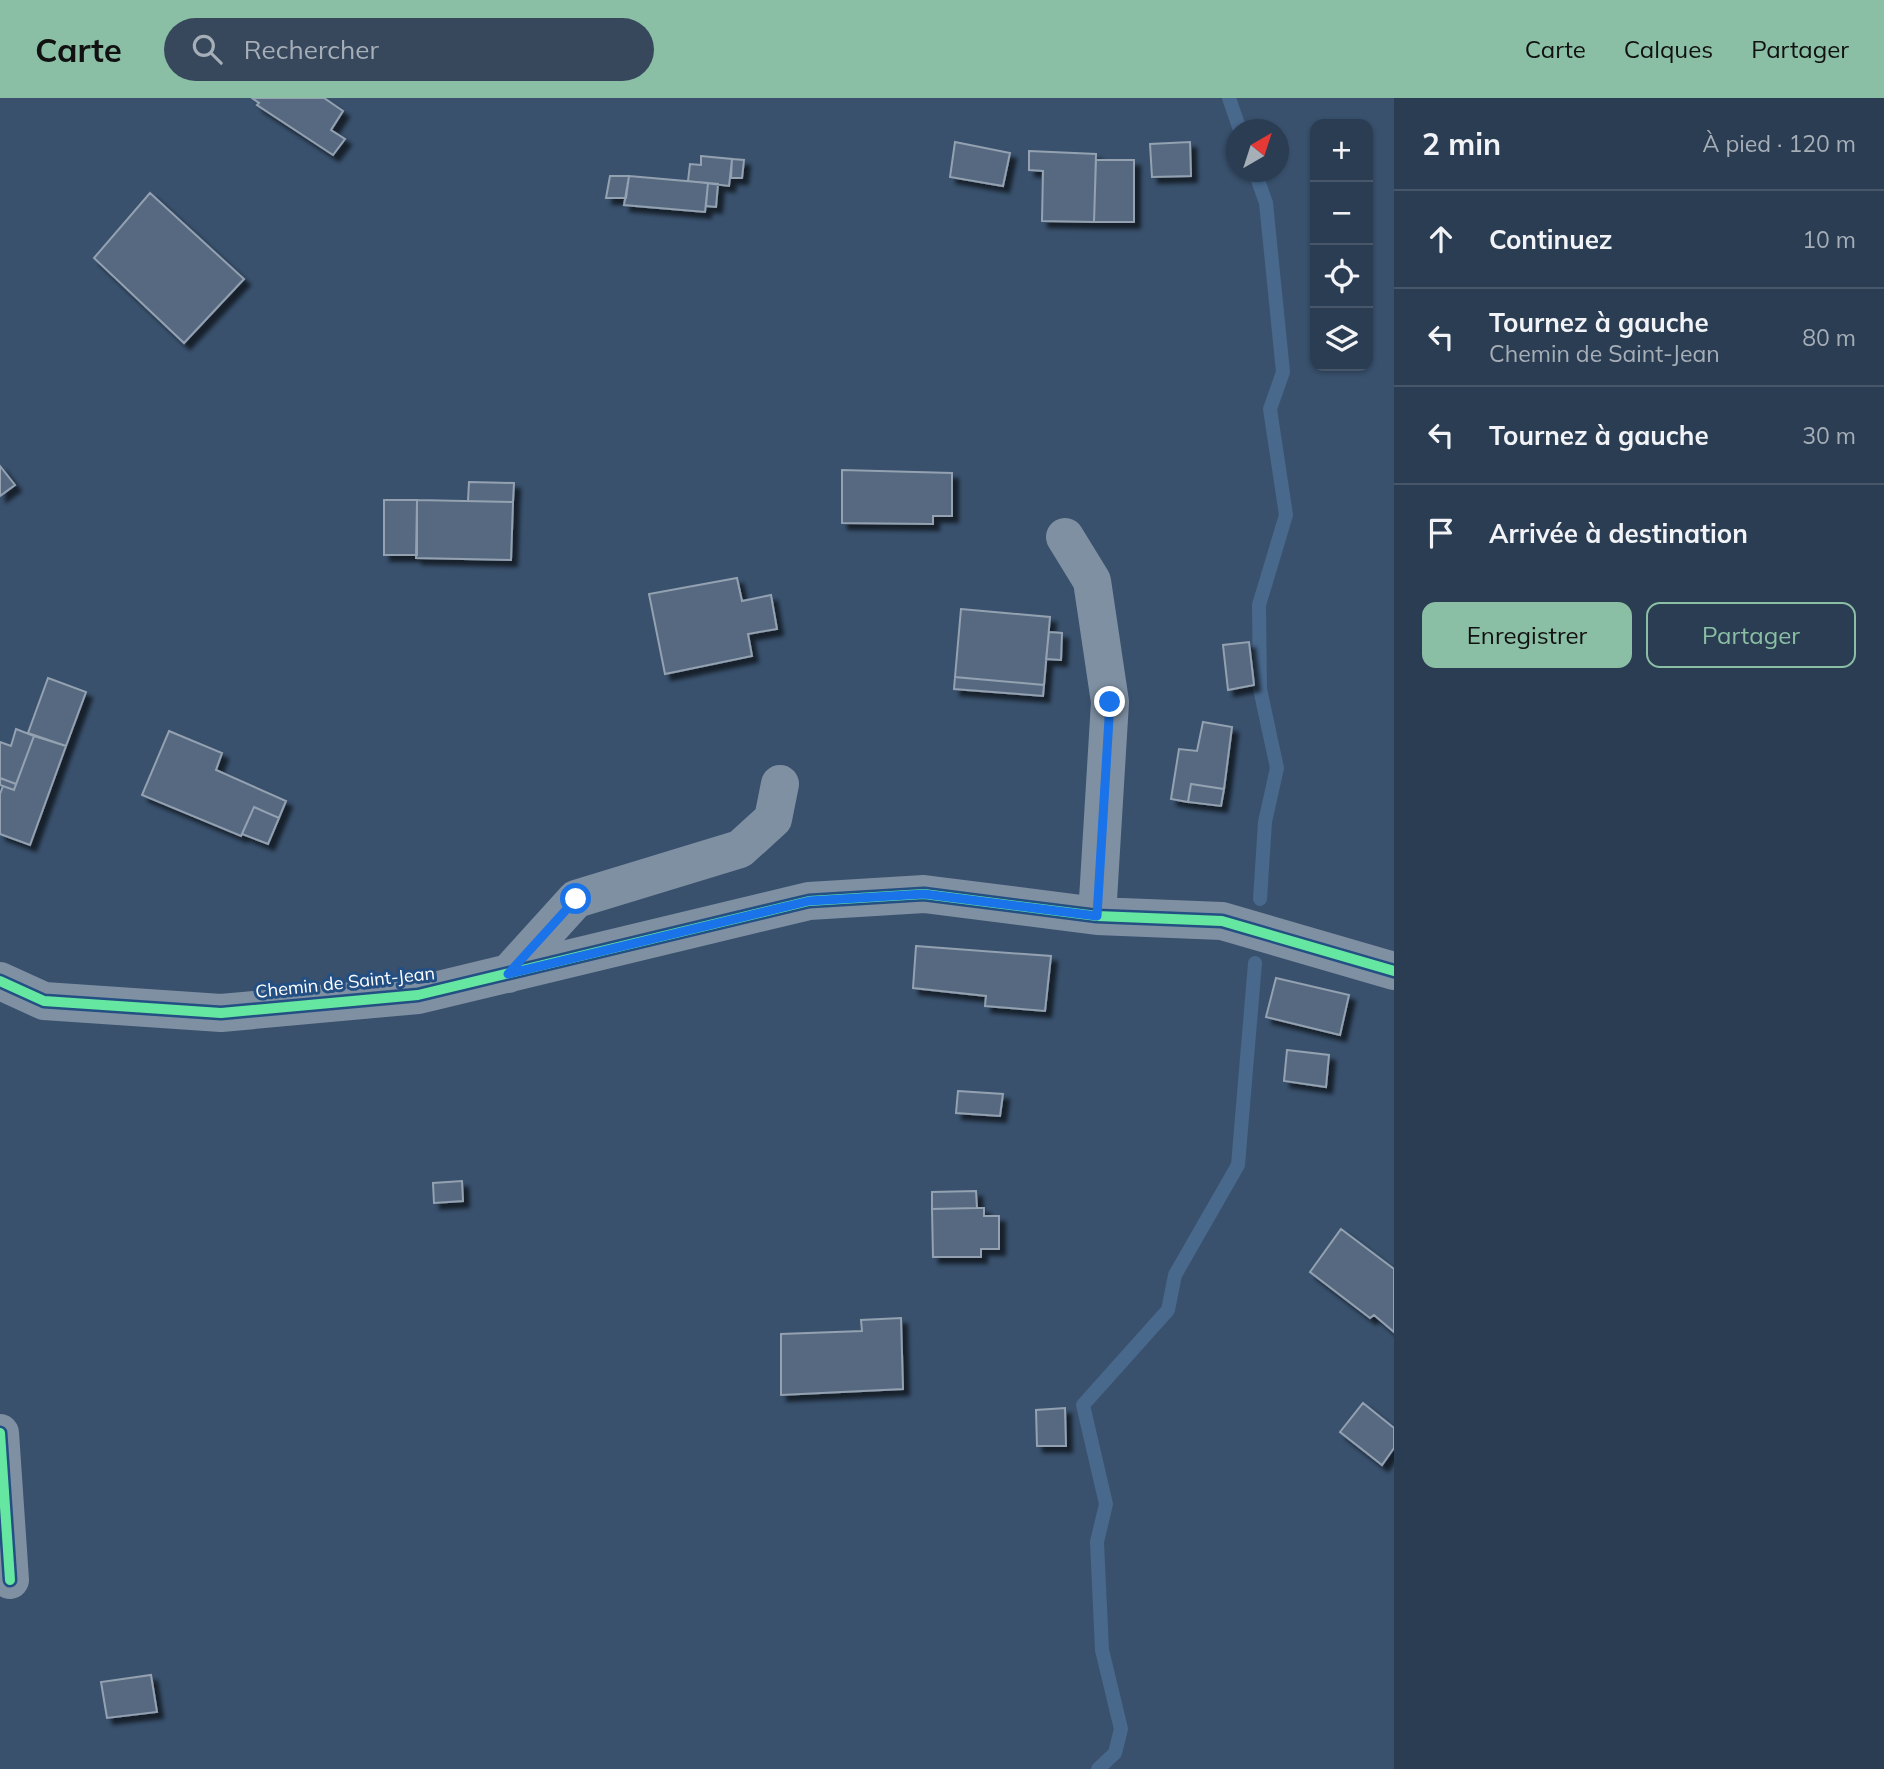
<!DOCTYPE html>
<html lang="fr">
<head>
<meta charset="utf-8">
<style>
	:root { --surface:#2b3d52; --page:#37485c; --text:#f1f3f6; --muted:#a6aeb8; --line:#475669; --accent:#8abfa5 }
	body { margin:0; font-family:Mulish,sans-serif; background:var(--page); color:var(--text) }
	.controls { position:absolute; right:21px; top:21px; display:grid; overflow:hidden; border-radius:14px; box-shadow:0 2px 5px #0004 }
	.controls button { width:63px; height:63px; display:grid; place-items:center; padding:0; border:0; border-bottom:2px solid var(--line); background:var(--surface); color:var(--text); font:35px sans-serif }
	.compass { position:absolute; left:1226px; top:21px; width:63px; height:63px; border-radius:50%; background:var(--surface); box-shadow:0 2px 5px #0004; rotate:39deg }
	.stop { position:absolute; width:21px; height:21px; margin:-16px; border:5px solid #1a73e8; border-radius:50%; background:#fff }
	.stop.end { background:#1a73e8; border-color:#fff; box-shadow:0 2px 7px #0008 }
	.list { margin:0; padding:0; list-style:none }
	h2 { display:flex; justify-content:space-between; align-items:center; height:91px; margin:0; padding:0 28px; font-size:30px }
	h2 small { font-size:23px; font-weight:400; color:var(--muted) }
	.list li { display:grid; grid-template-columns:46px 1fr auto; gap:21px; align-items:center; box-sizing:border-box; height:98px; padding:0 28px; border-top:2px solid var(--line) }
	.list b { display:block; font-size:26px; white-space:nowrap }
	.list p { margin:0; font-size:23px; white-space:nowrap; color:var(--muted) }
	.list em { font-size:23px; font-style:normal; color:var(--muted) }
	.actions { display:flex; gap:14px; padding:21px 28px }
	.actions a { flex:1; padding:16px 0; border:2px solid var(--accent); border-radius:14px; text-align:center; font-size:24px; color:var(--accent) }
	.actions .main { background:var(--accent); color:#111 }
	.icon { flex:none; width:38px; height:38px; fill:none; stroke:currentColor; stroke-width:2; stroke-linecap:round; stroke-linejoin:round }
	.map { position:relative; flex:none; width:1394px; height:1671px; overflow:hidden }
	header { display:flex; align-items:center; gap:42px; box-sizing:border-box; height:98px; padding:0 35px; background:var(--accent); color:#111 }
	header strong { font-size:33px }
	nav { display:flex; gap:38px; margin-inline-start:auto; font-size:24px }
	.search { width:490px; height:63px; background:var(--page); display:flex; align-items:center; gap:18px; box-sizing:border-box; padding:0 24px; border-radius:38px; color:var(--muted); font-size:26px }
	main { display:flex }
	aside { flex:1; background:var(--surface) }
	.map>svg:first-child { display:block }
</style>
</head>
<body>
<header>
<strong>Carte</strong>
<div class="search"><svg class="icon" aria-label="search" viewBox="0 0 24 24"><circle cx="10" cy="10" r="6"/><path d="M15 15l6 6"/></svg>Rechercher</div>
<nav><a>Carte</a><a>Calques</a><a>Partager</a></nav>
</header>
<main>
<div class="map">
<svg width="1394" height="1671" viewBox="0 0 1394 1671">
	<defs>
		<filter id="shadow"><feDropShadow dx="6" dy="6" stdDeviation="2" flood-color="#0009"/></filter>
	</defs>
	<rect width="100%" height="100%" fill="#39516d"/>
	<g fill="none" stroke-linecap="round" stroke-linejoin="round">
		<!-- stream -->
		<path stroke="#48688c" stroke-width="14" d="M1229 0 1240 32
			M1255 74 1266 105 1283 274 1270 311 1286 417 1259 507 1260 591 1277 670 1265 724 1260 801
			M1098 1671 1115 1655 1121 1631 1102 1552 1097 1444 1106 1406 1083 1307 1168 1212 1175 1177 1238 1067 1255 865"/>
	</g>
	<!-- building -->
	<path fill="#566980" stroke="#93a1b1" stroke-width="2" filter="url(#shadow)" d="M252 0H324L343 13 331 32 345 41 333 57 257 7 259 5Z
		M955 44 1010 55 1003 88 950 79Z
		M1190 44 1191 78 1152 79 1150 46Z
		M1029 53 1096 56 1094 124 1042 123 1043 73 1029 72Z
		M701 58 732 61 729 88 688 83 690 66 701 67Z
		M732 61 744 62 742 80H731Z
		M1096 62H1134V124H1094Z
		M610 78H629L626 100H606Z
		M629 78 708 85 705 114 624 107Z
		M708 85 718 86 716 109 706 108Z
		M150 95 244 181 184 245 94 160Z
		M0 368 15 387 0 398Z
		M842 372 952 375V418H933V426L842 425Z
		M469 384 514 385 513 404 468 403Z
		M384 402H417V457H384Z
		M417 402 513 404 511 462 416 460Z
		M737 480 742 503 771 497 777 531 748 536 752 558 665 576 649 496Z
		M961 511 1050 519 1044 587 955 579Z
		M1049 534 1062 535 1061 562 1046 561Z
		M1249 544 1254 587 1228 592 1223 547Z
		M955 579 1044 587 1043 598 954 591Z
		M48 580 86 594 66 648 28 635Z
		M1203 624 1232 629 1224 691 1191 686 1188 704 1171 701 1179 651 1197 653Z
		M16 631 34 638 16 686 0 680V644L11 648Z
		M169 633 222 655 216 672 286 703 279 720 254 709 241 738 142 697Z
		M34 638 66 648 30 747 0 736V696L3 688 14 692Z
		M0 680 16 686 14 692 0 687Z
		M1191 686 1224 691 1221 708 1188 704Z
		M254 709 279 720 268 746 242 736Z
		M916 848 1051 858 1045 913 985 908 986 898 913 890Z
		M1276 880 1349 897 1340 937 1266 919Z
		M1287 952 1329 957 1326 989 1284 983Z
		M958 993 1003 996 1000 1018 956 1015Z
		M462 1083 463 1103 434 1105 433 1085Z
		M976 1093 977 1110 932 1111V1094Z
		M977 1110H984V1118H999V1151H981V1159H933L932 1111Z
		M1341 1131 1394 1171V1234L1374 1217 1370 1220 1310 1174Z
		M901 1220 903 1291 781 1297V1236L862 1233 861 1222Z
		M1363 1305 1394 1330V1350L1382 1367 1340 1334Z
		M1065 1310 1066 1348H1037L1036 1312Z
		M151 1577 157 1614 107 1620 101 1584Z"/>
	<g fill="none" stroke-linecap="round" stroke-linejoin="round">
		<!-- minor -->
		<path stroke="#7f90a3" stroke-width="38" d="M1065 439 1092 483 1110 604 1097 818
			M508 876 576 801 740 751 773 721 780 686
			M0 883 44 903 221 915 418 897 809 803 924 796 1097 818 1222 823 1394 873
			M0 1335 10 1482"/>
		<defs>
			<path id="cycleway" d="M0 883 44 903 221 915 418 897 809 803 924 796 1097 818 1222 823 1394 873
				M0 1335 10 1482"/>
		</defs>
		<!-- cycleway casing -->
		<use href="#cycleway" stroke="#234f83" stroke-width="15"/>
		<!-- cycleway -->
		<use href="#cycleway" stroke="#66e7a1" stroke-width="10"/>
	</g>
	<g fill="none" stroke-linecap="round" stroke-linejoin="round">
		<!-- route -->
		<path stroke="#1a73e8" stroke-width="9" d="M576 801 508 876 809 803 924 796 1097 818 1110 604"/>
	</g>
	<g text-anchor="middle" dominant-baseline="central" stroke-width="6" stroke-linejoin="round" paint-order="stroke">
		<!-- street labels -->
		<g font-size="18" fill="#fff" stroke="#234f83">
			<text transform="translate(345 884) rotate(-6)">Chemin de Saint-Jean</text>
		</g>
	</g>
</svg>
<div class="controls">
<button>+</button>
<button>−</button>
<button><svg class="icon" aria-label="locate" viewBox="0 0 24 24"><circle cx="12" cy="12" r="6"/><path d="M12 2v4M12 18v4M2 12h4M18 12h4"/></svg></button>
<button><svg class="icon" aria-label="layers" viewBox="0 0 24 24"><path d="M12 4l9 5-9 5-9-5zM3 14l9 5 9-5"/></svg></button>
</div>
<svg class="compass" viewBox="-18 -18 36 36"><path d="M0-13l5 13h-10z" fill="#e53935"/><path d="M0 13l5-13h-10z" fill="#a6aeb8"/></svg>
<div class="stop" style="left:576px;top:801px"></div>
<div class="stop end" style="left:1110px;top:604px"></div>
</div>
<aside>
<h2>2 min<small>À pied · 120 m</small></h2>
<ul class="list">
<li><svg class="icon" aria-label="ahead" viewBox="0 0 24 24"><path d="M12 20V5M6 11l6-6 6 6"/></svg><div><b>Continuez</b></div><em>10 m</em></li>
<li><svg class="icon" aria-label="left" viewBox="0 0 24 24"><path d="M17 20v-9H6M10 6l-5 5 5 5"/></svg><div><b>Tournez à gauche</b><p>Chemin de Saint-Jean</p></div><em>80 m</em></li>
<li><svg class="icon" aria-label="left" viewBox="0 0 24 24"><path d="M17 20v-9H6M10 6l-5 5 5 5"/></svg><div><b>Tournez à gauche</b></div><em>30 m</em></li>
<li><svg class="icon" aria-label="arrive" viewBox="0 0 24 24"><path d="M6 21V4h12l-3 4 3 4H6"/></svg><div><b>Arrivée à destination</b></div></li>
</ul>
<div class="actions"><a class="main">Enregistrer</a><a>Partager</a></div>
</aside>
</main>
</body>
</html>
